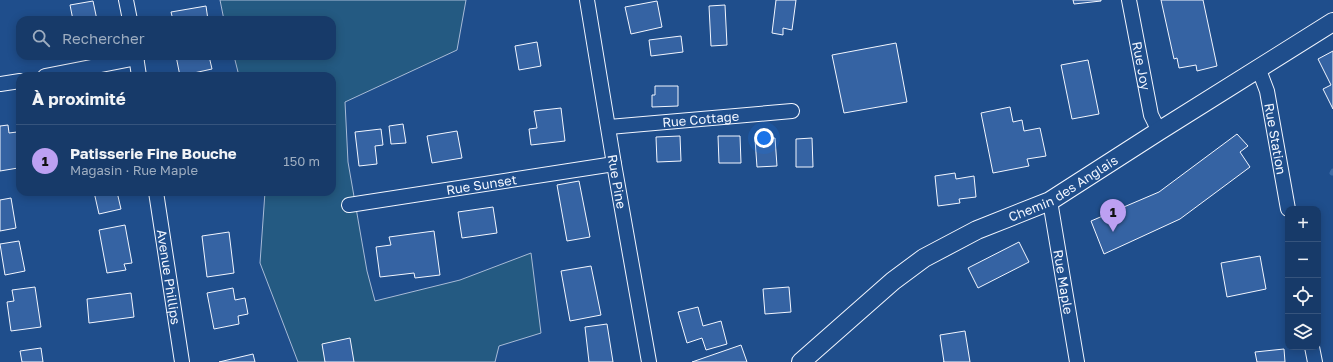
<!DOCTYPE html>
<html lang="fr">
<head>
<meta charset="utf-8">
<style>
	:root { --surface:#173a69; --page:#20416f; --text:#f1f3f6; --muted:#9eadc0; --line:#36547d; --accent:#bca0f2 }
	body { margin:0; font-family:"Golos Text",sans-serif; background:var(--page); color:var(--text) }
	.controls { position:absolute; right:12px; bottom:12px; display:grid; overflow:hidden; border-radius:8px; box-shadow:0 2px 10px #0003 }
	.controls button { width:36px; height:36px; display:grid; place-items:center; padding:0; border:0; border-bottom:1px solid var(--line); background:var(--surface); color:var(--text); font:20px sans-serif }
	.you { position:absolute; left:764px; top:138px; width:14px; height:14px; margin:-10px; border:3px solid #fff; border-radius:50%; background:#1a73e8; box-shadow:0 0 0 6px #1a73e833 }
	.badge { display:grid; place-items:center; width:26px; height:26px; border-radius:50%; background:var(--accent); color:#111; font-size:13px; font-weight:700 }
	.pin { position:absolute; translate:-50% -33px; filter:drop-shadow(0 1px 2px #0008) }
	.pin::after { content:''; position:absolute; top:21px; width:14px; height:12px; background:inherit; clip-path:polygon(0 0,100% 0,50% 100%) }
	.list { margin:0; padding:0; list-style:none }
	h2 { display:flex; justify-content:space-between; align-items:center; height:52px; margin:0; padding:0 16px; font-size:17px }
	h2 small { font-size:13px; font-weight:400; color:var(--muted) }
	.list li { display:grid; grid-template-columns:26px 1fr auto; gap:12px; align-items:center; box-sizing:border-box; height:72px; padding:0 16px; border-top:1px solid var(--line) }
	.list b { display:block; font-size:15px; white-space:nowrap }
	.list p { margin:0; font-size:13px; white-space:nowrap; color:var(--muted) }
	.list em { font-size:13px; font-style:normal; color:var(--muted) }
	.icon { flex:none; width:22px; height:22px; fill:none; stroke:currentColor; stroke-width:2; stroke-linecap:round; stroke-linejoin:round }
	.map { position:relative; flex:none; width:1333px; height:362px; overflow:hidden }
	.search { position:absolute; background:var(--surface); box-shadow:0 2px 10px #0003; left:16px; top:16px; width:320px; height:44px; display:flex; align-items:center; gap:10px; box-sizing:border-box; padding:0 14px; border-radius:12px; color:var(--muted); font-size:15px }
	.panel { position:absolute; background:var(--surface); box-shadow:0 2px 10px #0003; left:16px; top:72px; width:320px; height:124px; border-radius:12px }
	.map>svg:first-child { display:block }
</style>
</head>
<body>
<div class="map">
<svg width="1333" height="362" viewBox="0 0 1333 362">
	<rect width="100%" height="100%" fill="#1f4e8c"/>
	<!-- green -->
	<path fill="#245a82" stroke="#a8bbd7" d="M220 0H466L457 50 345 102 348 162 367 271 375 301 460 280 531 253 541 333 499 346 495 362H298L260 263 265 192H332V76H239L234 56H332V20H224Z"/>
	<g fill="none" stroke-linecap="round" stroke-linejoin="round">
		<!-- stream -->
		<path stroke="#3b69a3" stroke-width="5" d="M1332 173 1333 171"/>
	</g>
	<!-- building -->
	<path fill="#3563a3" stroke="#f2f6ff" d="M776 0H796L792 30 783 28V35L772 33Z
		M1073 0H1101V1L1074 4Z
		M1161 0H1203L1217 66 1197 71 1196 65 1179 68 1177 58 1174 59Z
		M93 1 97 20H73L70 5Z
		M657 1 662 27 631 34 625 7Z
		M725 5 727 45 711 46 709 6Z
		M206 6 208 20H173L171 12Z
		M681 36 683 52 651 56 649 40Z
		M537 42 541 66 519 70 515 46Z
		M896 43 907 102 844 113 832 55Z
		M1333 51V109L1323 89 1331 85 1318 59Z
		M176 56H209L212 69 180 76Z
		M1088 60 1099 114 1072 119 1061 65Z
		M655 86H678V106L652 107V95H655Z
		M1010 107 1013 122 1022 120 1024 131 1040 128 1046 156 1027 159 1029 166 993 173 981 113Z
		M561 108 565 141 531 145 529 129 537 128 534 111Z
		M403 124 406 143 391 144 389 126Z
		M8 125 9 133 17 132 20 160H17L18 168 0 171V126Z
		M381 129 383 145 375 146 377 164 359 166 355 132Z
		M457 131 462 158 432 163 427 136Z
		M1237 134 1248 146 1240 152 1250 167 1180 219 1104 254 1091 221 1159 192Z
		M680 136 681 161 657 162 656 137Z
		M718 136H740L741 163H719Z
		M775 138 777 166 757 167 755 139Z
		M812 138 813 167H796V139Z
		M955 173 956 179 974 176 976 197 959 199 960 203 938 206 935 176Z
		M579 181 590 237 567 241 557 185Z
		M94 192H117L121 209 99 214Z
		M11 198 16 228 0 231V200Z
		M493 207 497 233 462 238 458 212Z
		M125 225 132 263 124 264 126 270 107 273 99 230Z
		M434 231 440 275 415 278 414 273 380 277 376 247 391 245 389 237Z
		M229 232 234 273 207 277 202 236Z
		M19 241 25 271 5 275 0 244Z
		M1019 242 1029 262 978 288 968 268Z
		M1260 256 1266 289 1227 297 1221 263Z
		M591 266 601 315 570 321 561 271Z
		M35 287 41 327 11 331 7 302 14 301 12 290Z
		M789 287 791 312 765 314 763 289Z
		M233 288 235 300 245 298 248 314 238 316 239 324 214 329 207 293Z
		M131 293 134 317 89 323 87 299Z
		M698 307 703 326 721 321 727 344 706 350 702 338 687 343 678 312Z
		M607 324 613 362H589L585 327Z
		M965 331 970 362H943H944L940 335Z
		M350 338 354 362H325L322 344Z
		M741 345 747 362H692Z
		M41 348 43 362H22L20 351Z
		M1284 349 1285 362H1257L1255 352Z
		M253 354 255 362H219Z"/>
	<g fill="none" stroke-linecap="round" stroke-linejoin="round">
		<defs>
			<g id="minor">
				<path d="M126 0 130 20"/>
				<path id="s1" d="M587 0 614 164 649 362"/>
				<path id="s2" d="M1129 0 1151 115 1159 131"/>
				<path d="M136 56 139 76"/>
				<path id="s3" d="M1259 70 1267 91 1288 209"/>
				<path d="M45 76 137 58"/>
				<path d="M0 84 20 81"/>
				<path id="s4" d="M609 127 792 111"/>
				<path id="s5" d="M156 192 182 362"/>
				<path id="s6" d="M1050 201 1077 362"/>
				<path id="s7" d="M349 205 614 164"/>
				<path d="M1312 347 1315 362"/>
			</g>
			<g id="tertiary">
				<path id="s8" d="M801 362 893 281 924 258 977 230 1050 201 1159 131 1333 22"/>
			</g>
		</defs>
		<!-- minor casing -->
		<use href="#minor" stroke="#f2f6ff" stroke-width="16"/>
		<!-- tertiary casing -->
		<use href="#tertiary" stroke="#f2f6ff" stroke-width="20"/>
		<!-- minor -->
		<use href="#minor" stroke="#1f4e8c" stroke-width="14"/>
		<!-- tertiary -->
		<use href="#tertiary" stroke="#1f4e8c" stroke-width="18"/>
	</g>
	<g text-anchor="middle" dominant-baseline="central" stroke-width="3" stroke-linejoin="round" paint-order="stroke">
		<!-- street labels -->
		<g font-size="13" fill="#f2f6ff" stroke="#1f4e8c">
			<text stroke="none"><textPath href="#s2" startOffset="67">Rue Joy</textPath></text>
			<text stroke="none"><textPath href="#s4" startOffset="92">Rue Cottage</textPath></text>
			<text stroke="none"><textPath href="#s3" startOffset="71">Rue Station</textPath></text>
			<text stroke="none"><textPath href="#s1" startOffset="184">Rue Pine</textPath></text>
			<text stroke="none"><textPath href="#s7" startOffset="134">Rue Sunset</textPath></text>
			<text stroke="none"><textPath href="#s8" startOffset="317">Chemin des Anglais</textPath></text>
			<text stroke="none"><textPath href="#s5" startOffset="86">Avenue Phillips</textPath></text>
			<text stroke="none"><textPath href="#s6" startOffset="82">Rue Maple</textPath></text>
		</g>
	</g>
</svg>
<div class="controls">
<button>+</button>
<button>−</button>
<button><svg class="icon" aria-label="locate" viewBox="0 0 24 24"><circle cx="12" cy="12" r="6"/><path d="M12 2v4M12 18v4M2 12h4M18 12h4"/></svg></button>
<button><svg class="icon" aria-label="layers" viewBox="0 0 24 24"><path d="M12 4l9 5-9 5-9-5zM3 14l9 5 9-5"/></svg></button>
</div>
<div class="you"></div>
<div class="pin badge" style="left:1113px;top:232px">1</div>
<div class="search"><svg class="icon" aria-label="search" viewBox="0 0 24 24"><circle cx="10" cy="10" r="6"/><path d="M15 15l6 6"/></svg>Rechercher</div>
<section class="panel">
<h2>À proximité<small></small></h2>
<ul class="list">
<li><span class="badge">1</span><div><b>Patisserie Fine Bouche</b><p>Magasin · Rue Maple</p></div><em>150 m</em></li>
</ul>
</section>
</div>
</body>
</html>
